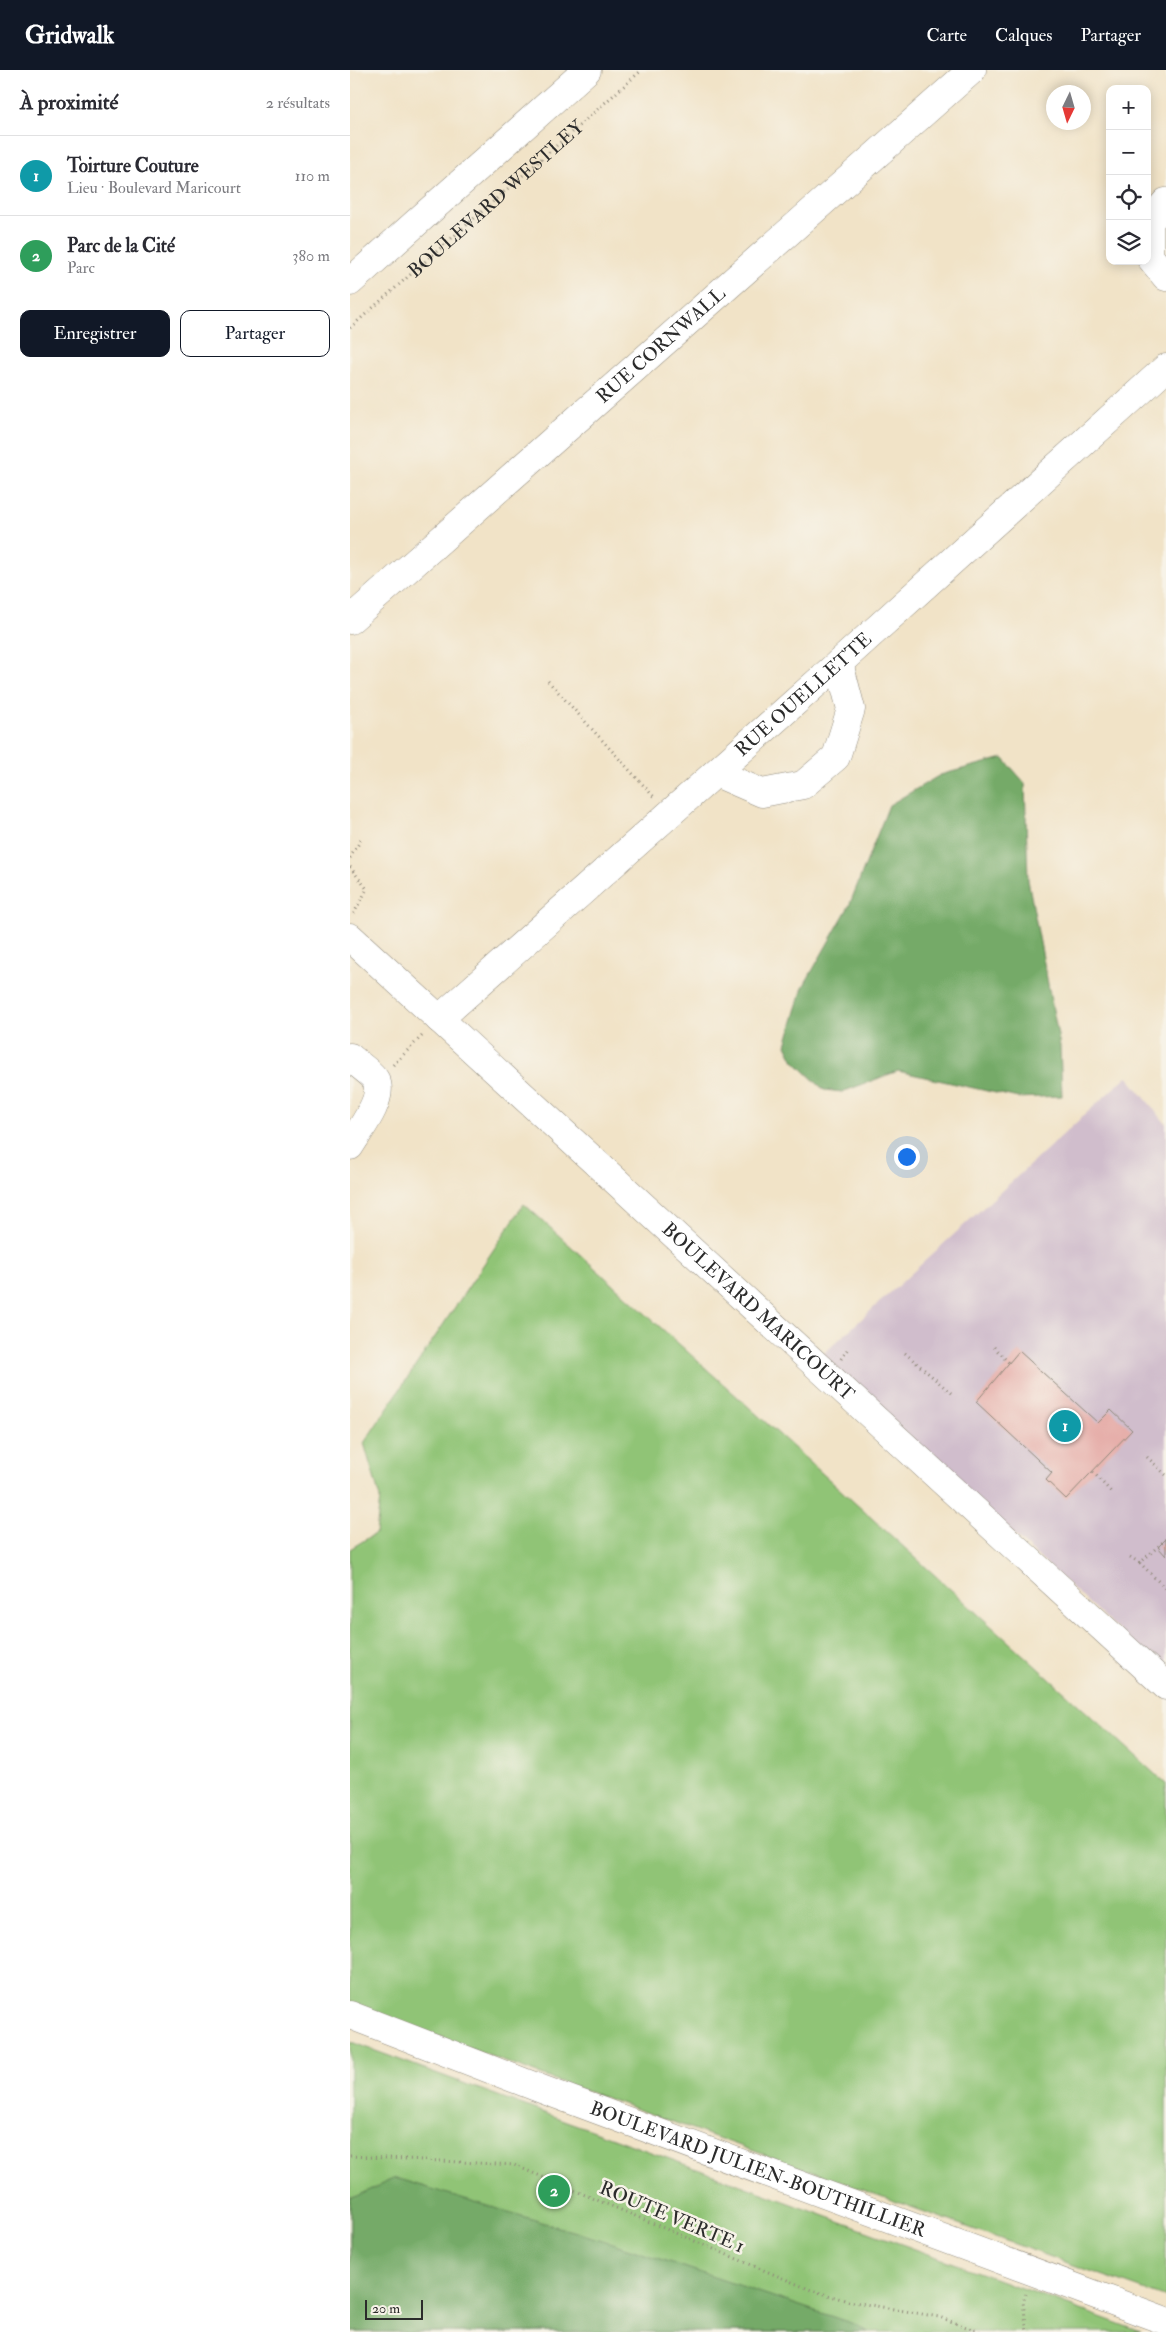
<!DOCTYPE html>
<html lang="fr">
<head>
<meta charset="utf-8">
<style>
	:root { --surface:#fff; --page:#f7f7f7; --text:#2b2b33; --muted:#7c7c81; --line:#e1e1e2; --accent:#111827 }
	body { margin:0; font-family:"IM FELL Double Pica",serif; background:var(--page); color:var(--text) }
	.controls { position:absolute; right:15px; top:15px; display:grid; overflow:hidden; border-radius:10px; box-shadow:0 2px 12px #0003 }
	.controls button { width:45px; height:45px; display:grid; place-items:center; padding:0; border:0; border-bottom:1px solid var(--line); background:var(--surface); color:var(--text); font:25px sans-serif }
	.compass { position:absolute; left:696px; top:15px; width:45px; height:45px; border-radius:50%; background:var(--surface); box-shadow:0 2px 12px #0003; rotate:185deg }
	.scale { position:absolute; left:15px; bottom:12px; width:58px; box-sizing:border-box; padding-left:5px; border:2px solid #2b2b2b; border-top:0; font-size:14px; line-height:18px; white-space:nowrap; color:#2b2b2b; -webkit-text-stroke:4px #f7f3e8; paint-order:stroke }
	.you { position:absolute; left:556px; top:1086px; width:18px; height:18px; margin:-12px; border:4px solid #fff; border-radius:50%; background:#1a73e8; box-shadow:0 0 0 8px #1a73e833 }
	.badge { display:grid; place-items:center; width:32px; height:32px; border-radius:50%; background:var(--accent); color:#fff; font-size:16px; font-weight:700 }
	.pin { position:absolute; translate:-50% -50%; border:2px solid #fff; box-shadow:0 1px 5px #0006 }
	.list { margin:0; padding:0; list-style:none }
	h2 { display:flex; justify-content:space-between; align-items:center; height:65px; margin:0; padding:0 20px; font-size:21px }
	h2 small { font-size:16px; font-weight:400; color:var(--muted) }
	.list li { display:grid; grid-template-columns:32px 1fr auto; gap:15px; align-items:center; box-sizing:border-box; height:80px; padding:0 20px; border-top:1px solid var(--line) }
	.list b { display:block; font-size:19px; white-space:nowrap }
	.list p { margin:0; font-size:16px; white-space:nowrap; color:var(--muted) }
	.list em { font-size:16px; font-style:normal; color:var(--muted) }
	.actions { display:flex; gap:10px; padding:15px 20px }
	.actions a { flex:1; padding:11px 0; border:1px solid var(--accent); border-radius:10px; text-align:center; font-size:18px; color:var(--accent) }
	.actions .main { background:var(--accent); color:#fff }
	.icon { flex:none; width:28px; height:28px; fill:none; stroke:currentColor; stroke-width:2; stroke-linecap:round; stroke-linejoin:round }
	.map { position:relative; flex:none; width:816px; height:2262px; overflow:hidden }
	header { display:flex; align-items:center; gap:30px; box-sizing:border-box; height:70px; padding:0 25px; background:var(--accent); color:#fff }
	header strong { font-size:24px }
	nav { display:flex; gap:28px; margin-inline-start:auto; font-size:18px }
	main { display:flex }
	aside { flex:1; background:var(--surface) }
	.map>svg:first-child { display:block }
</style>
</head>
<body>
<header>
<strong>Gridwalk</strong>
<nav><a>Carte</a><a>Calques</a><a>Partager</a></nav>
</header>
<main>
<aside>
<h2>À proximité<small>2 résultats</small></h2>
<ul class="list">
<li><span class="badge" style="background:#0f9aa8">1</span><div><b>Toirture Couture</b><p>Lieu · Boulevard Maricourt</p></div><em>110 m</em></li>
<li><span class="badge" style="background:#2e9e5b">2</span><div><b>Parc de la Cité</b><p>Parc</p></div><em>380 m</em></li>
</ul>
<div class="actions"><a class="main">Enregistrer</a><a>Partager</a></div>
</aside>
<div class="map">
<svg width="816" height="2262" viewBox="0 0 816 2262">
	<rect width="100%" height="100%" fill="#f7f3e8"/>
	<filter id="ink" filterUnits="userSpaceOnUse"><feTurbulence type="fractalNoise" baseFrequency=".02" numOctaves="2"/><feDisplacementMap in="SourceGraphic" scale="10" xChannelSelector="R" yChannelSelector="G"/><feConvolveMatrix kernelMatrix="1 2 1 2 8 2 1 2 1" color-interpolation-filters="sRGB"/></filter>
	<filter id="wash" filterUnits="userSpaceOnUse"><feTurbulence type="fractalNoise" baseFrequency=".0096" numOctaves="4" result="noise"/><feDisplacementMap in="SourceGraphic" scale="20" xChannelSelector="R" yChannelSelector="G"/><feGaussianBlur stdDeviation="1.12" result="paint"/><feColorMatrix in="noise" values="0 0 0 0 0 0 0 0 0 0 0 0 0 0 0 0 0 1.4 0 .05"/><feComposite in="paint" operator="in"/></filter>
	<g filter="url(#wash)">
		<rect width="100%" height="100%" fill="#f1e3c7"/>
		<!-- industrial -->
		<path fill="#d0bdcc" d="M777 1006 816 1054V1604L470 1287Z"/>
		<!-- green -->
		<path fill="#90c476" stroke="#5e7850" d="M174 1134 816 1714V2228L169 1997 0 1933V1479L26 1463 30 1428 14 1373Z
			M0 1971 23 1980 791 2262H0Z"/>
		<!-- forest -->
		<path fill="#74aa67" stroke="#506a49" d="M653 688 675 713 678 810 710 976 712 1026 668 1028 548 1001 492 1022 474 1020 444 991 436 975 453 917 499 836 539 735 590 705Z
			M45 2108 262 2173 504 2254 519 2262H0V2129Z"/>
		<g id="blocks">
			<!-- building -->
			<path fill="#e6afaa" d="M669 1281 748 1353 761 1340 782 1360 716 1429 696 1410 702 1403 626 1332Z
				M816 1469V1486L808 1477Z"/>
		</g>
	</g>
	<g filter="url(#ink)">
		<use href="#blocks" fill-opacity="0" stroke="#8e8779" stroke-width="1"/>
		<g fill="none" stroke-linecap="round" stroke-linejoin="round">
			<defs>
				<g id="minor">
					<path d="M816 132 799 152V186L816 207"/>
					<path d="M0 212 237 0"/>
					<path id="s2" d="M0 550 622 0"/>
					<path d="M366 703 412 723 453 715 486 687 501 639 489 593"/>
					<path id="s3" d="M0 867 816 1616"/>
					<path id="s4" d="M89 949 489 593 816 298"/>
					<path d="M0 987C6 993 23 1004 26 1011 35 1028 9 1061 0 1076"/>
					<path id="s5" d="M0 1945 194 2020 816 2251"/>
				</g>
			</defs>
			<!-- minor casing -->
			<use href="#minor" stroke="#8e8779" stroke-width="29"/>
			<!-- path -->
			<g stroke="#8e8779" stroke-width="3" stroke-dasharray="1 4" stroke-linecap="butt">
				<path id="s1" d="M0 258 292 0"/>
				<path d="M198 611 305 728"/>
				<path d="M0 788 12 768"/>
				<path d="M0 797 17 819 3 845"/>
				<path d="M43 995 74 964"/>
				<path d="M644 1277 659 1293"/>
				<path d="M555 1283 601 1323"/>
				<path d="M491 1289 499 1277"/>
				<path d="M797 1387 816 1405"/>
				<path d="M743 1402 761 1422"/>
				<path d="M816 1469 790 1493 816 1519"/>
				<path d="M780 1487 790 1493"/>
				<path d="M0 2086 164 2095 461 2220 498 2231 589 2247 630 2262"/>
				<path d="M676 2224 673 2232 677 2262"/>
			</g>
			<!-- minor -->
			<use href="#minor" stroke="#fff" stroke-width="28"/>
		</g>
	</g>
	<g text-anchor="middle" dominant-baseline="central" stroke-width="5" stroke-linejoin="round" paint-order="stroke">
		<!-- street labels -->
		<g font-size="19" fill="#2b2b2b" stroke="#f7f3e8">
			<text stroke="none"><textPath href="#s1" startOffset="195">BOULEVARD WESTLEY</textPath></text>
			<text stroke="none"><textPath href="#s2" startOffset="415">RUE CORNWALL</textPath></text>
			<text stroke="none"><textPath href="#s4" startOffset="488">RUE OUELLETTE</textPath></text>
			<text stroke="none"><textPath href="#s3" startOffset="554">BOULEVARD MARICOURT</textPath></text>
			<text stroke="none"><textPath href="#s5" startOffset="436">BOULEVARD JULIEN-BOUTHILLIER</textPath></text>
			<text transform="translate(322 2147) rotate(23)">ROUTE VERTE 1</text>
		</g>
	</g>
</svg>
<div class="controls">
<button>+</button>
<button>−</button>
<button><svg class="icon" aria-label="locate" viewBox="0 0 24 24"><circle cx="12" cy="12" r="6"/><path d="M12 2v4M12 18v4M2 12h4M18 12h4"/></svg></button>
<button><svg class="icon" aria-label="layers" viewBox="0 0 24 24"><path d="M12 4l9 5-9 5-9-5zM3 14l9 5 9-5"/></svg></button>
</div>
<svg class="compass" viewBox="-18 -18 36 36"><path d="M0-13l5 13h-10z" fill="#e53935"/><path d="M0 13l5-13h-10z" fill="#7c7c81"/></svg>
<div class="scale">20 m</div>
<div class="you"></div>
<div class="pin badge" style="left:715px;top:1356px;background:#0f9aa8">1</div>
<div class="pin badge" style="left:204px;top:2121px;background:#2e9e5b">2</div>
</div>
</main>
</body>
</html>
